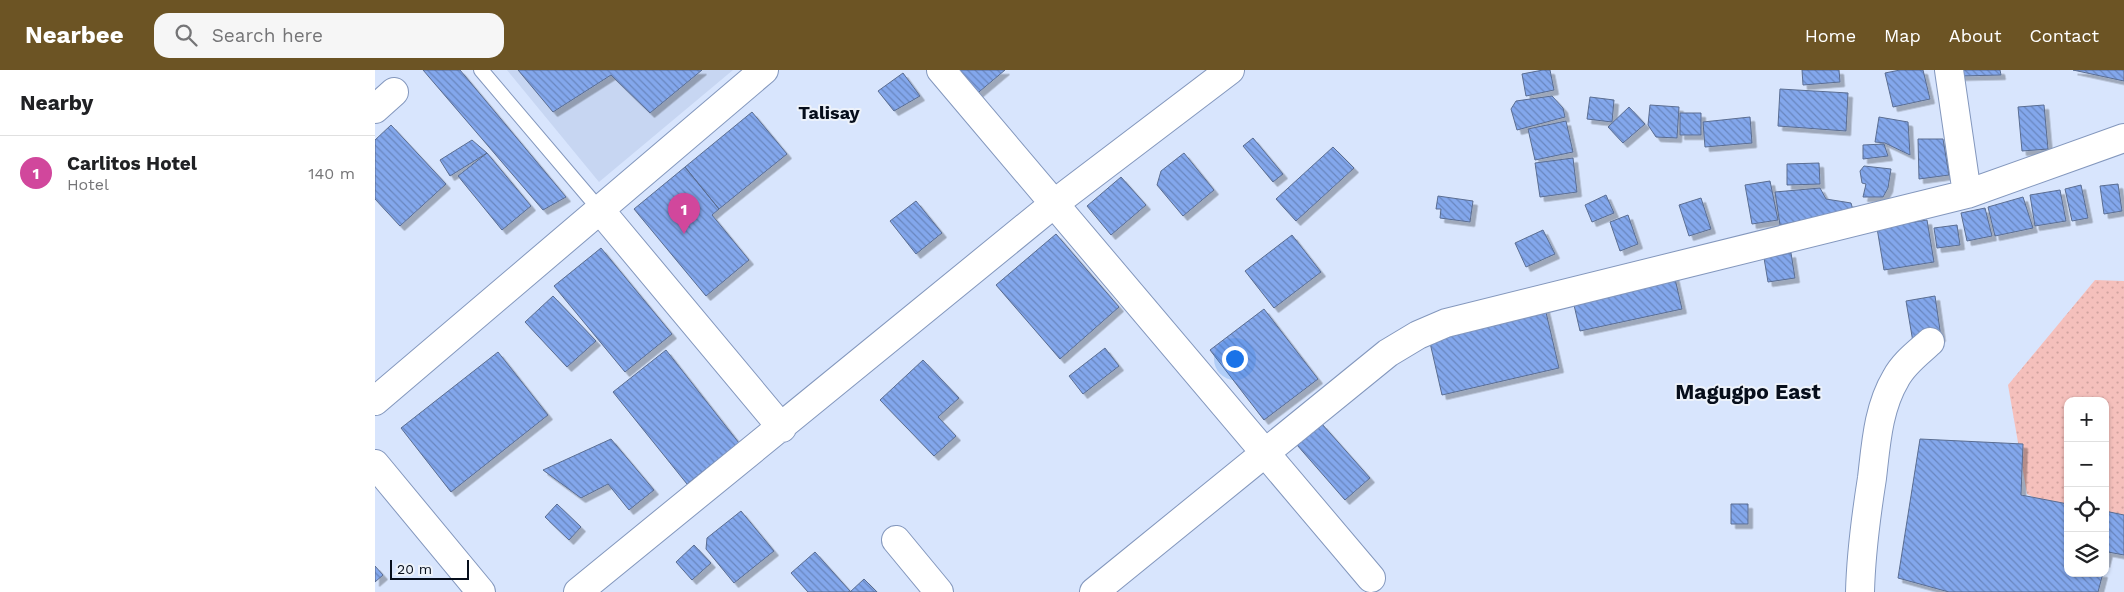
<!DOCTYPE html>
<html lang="en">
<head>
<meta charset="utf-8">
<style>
	:root { --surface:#fff; --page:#f6f6f6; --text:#202124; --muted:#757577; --line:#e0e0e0; --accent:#6c5424 }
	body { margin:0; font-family:"Work Sans",sans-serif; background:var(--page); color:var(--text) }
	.controls { position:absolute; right:15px; bottom:15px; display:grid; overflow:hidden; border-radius:10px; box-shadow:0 1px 4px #0004 }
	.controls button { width:45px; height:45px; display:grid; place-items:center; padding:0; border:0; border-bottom:1px solid var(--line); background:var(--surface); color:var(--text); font:25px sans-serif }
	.scale { position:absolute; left:15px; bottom:12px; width:79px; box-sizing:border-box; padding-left:5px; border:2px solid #070e1b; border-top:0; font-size:14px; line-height:18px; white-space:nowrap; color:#070e1b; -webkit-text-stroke:4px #edf2fa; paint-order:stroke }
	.you { position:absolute; left:859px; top:288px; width:18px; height:18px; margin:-12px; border:4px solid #fff; border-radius:50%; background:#1a73e8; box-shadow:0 0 0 8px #1a73e833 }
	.badge { display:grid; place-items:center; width:32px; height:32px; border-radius:50%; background:var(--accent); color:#fff; font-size:16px; font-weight:700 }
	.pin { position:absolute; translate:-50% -41px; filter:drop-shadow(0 1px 2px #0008) }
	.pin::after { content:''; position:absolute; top:26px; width:18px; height:15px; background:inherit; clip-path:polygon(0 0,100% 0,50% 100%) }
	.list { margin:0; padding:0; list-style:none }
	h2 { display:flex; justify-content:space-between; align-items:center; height:65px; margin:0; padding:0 20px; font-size:21px }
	h2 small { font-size:16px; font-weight:400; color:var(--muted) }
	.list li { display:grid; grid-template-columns:32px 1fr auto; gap:15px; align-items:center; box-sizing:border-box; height:75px; padding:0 20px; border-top:1px solid var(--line) }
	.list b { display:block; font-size:19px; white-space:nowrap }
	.list p { margin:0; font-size:16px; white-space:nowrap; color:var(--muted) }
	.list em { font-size:16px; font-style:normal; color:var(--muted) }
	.icon { flex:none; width:28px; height:28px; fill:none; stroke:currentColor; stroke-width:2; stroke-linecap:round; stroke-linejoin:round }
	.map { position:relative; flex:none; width:1749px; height:522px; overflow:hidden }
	header { display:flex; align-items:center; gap:30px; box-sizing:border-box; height:70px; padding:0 25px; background:var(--accent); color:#fff }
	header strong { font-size:24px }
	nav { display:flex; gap:28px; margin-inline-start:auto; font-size:18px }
	.search { width:350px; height:45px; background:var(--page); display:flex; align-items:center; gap:12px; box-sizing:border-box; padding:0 18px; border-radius:15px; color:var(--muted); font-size:19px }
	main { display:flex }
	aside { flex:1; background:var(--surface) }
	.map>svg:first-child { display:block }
</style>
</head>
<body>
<header>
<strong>Nearbee</strong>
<div class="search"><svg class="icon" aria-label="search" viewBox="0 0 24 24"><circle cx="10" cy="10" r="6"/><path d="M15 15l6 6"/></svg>Search here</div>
<nav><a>Home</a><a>Map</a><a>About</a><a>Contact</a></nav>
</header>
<main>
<aside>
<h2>Nearby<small></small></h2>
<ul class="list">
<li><span class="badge" style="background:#d1479c">1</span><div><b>Carlitos Hotel</b><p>Hotel</p></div><em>140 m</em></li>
</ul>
</aside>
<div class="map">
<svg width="1749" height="522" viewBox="0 0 1749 522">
	<defs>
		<pattern id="grass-dots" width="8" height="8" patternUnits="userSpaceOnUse" patternTransform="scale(1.25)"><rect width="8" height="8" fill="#f5c0bc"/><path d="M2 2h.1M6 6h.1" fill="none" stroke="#d1a4a1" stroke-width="1.8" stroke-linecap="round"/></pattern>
		<pattern id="building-back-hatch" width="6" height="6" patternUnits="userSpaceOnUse" patternTransform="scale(1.25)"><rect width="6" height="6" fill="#83a7ec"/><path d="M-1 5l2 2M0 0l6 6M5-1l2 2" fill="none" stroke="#6986be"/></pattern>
		<filter id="shadow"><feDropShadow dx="4.5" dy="4.5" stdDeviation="0" flood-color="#0004"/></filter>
	</defs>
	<rect width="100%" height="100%" fill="#d8e5fd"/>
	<!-- built -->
	<path fill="#c7d6f2" d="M132 0H358L224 112Z"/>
	<!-- grass -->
	<path fill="url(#grass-dots)" d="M1720 210 1749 211V473L1730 464V331H1693V445L1652 424 1633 315Z"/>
	<!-- building -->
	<path fill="url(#building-back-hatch)" stroke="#5a6d91" filter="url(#shadow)" d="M48 0H85L191 127 168 140Z
		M143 0H327L275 43 236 5 178 42Z
		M580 0H630L598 27Z
		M1168 0H1175L1179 20 1151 26 1147 4Z
		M1427 0H1464L1465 12 1428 15Z
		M1525 0H1548L1555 29 1518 37 1510 3Z
		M1585 0H1625L1626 5 1585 6Z
		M1698 0H1749V11Z
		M528 3 545 26 519 41 503 21Z
		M1405 19 1473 23 1471 61 1403 56Z
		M1177 26 1188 38 1190 47 1142 60 1136 39 1141 31Z
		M1215 27 1239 30 1237 52 1212 49Z
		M1275 35 1304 37 1302 68 1281 67 1273 55Z
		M1669 35 1673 79 1647 81 1643 37Z
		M1254 37 1270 54 1248 73 1233 57Z
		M377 42 412 84 344 139 310 97Z
		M1305 43H1326V65H1305Z
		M1375 47 1377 73 1330 77 1328 52Z
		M1504 47 1533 52 1535 85 1510 73 1500 72Z
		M1191 51 1198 82 1160 90 1153 59Z
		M16 55 71 114 25 156 0 129V70Z
		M878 68 908 104 898 112 868 76Z
		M1543 69H1568L1574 105 1544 109Z
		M97 70 112 83 75 106 65 90Z
		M1509 74 1513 86 1488 89V75Z
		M958 77 979 98 921 151 901 129Z
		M112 83 156 136 127 160 83 106Z
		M809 83 839 120 808 146 782 115 786 101Z
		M1198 88 1202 122 1165 127 1160 93Z
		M1444 93 1445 114 1412 115V94Z
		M1489 96 1516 99 1513 118 1508 127H1488L1491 114 1487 113 1485 101Z
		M310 97 344 139 337 145 374 190 331 226 259 139Z
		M746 107 771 135 736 165 712 136Z
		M1395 111 1403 150 1377 154 1370 115Z
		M1743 114 1747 141 1729 144 1725 116Z
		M1706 115 1713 148 1697 151 1690 119Z
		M1445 118 1451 129 1476 133 1478 140 1405 155 1400 122Z
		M1685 120 1691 151 1660 156 1655 125Z
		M1231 125 1239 143 1217 152 1210 135Z
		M1063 126 1098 131 1095 152 1065 148 1066 139H1061Z
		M1648 127 1658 158 1620 166 1613 137Z
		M1326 128 1336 159 1314 166 1304 135Z
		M541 131 567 163 541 184 515 151Z
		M1610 138 1617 166 1592 171 1586 143Z
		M1253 145 1263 174 1245 181 1235 152Z
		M1552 150 1559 192 1509 200 1502 158Z
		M1582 155 1585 175 1562 178 1559 158Z
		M1168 160 1180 184 1151 197 1140 173Z
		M681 164 744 237 685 289 621 215Z
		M917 165 946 202 899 238 870 201Z
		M226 178 297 264 250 302 179 216Z
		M1416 183 1420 208 1393 212 1389 188Z
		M1298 200 1307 239 1205 261 1196 222Z
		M178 226 221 271 192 297 150 252Z
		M1560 226 1566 267 1538 272 1531 231Z
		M1170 238 1184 298 1067 325 1053 264Z
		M889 239 943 309 889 350 835 280Z
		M730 278 744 296 708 324 694 306Z
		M291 280 364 373 312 414 238 322Z
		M123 282 173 345 76 422 26 358Z
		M548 290 584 328 563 347 581 366 559 386 505 330Z
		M947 354 995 408 970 430 922 375Z
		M236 369 279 420 254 440 233 414 206 428 168 400Z
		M1545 369 1648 374 1646 425 1693 434V503H1728L1723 522H1574L1523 508Z
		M182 434 206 457 194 470 170 447Z
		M1356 434H1373V454H1356Z
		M366 441 399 481 359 513 331 479 332 468Z
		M1730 441 1749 445V485L1733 482 1730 493Z
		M319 475 336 493 317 510 301 492Z
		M440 482 475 521 473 522H433L416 503Z
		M0 496 8 505 0 512Z
		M489 509 502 522H475Z"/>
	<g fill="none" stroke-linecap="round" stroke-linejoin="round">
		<defs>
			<path id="lane" d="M106 0 225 140"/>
			<path id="street" d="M566 0 996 508
				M1574 0 1592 124
				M0 39 19 22
				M225 140 407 358
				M0 331 389 0
				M521 470 564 522
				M203 522 680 133 855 0
				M719 522 1013 283 1043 265 1071 253 1592 124 1749 68
				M1485 522C1486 483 1491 446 1497 408 1501 374 1503 338 1521 308 1529 293 1543 283 1555 272"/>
			<path id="secondary" d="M0 394 106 522"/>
		</defs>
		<!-- lane casing -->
		<use href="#lane" stroke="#8397bd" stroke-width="16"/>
		<!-- street casing -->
		<use href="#street" stroke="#8397bd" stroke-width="30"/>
		<!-- secondary casing -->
		<use href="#secondary" stroke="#8397bd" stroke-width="30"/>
		<!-- lane -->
		<use href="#lane" stroke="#fff" stroke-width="14"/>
		<!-- street -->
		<use href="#street" stroke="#fff" stroke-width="28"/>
		<!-- secondary -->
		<use href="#secondary" stroke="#fff" stroke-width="28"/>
	</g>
	<g text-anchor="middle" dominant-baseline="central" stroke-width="4" stroke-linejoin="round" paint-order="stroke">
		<!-- neighbourhood labels -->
		<g font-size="18" font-weight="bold" fill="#070e1b" stroke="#edf2fa">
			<text x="454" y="42">Talisay</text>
		</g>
		<!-- district labels -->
		<g font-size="21" font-weight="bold" fill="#070e1b" stroke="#edf2fa">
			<text x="1373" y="321">Magugpo East</text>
		</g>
	</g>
</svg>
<div class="controls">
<button>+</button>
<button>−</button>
<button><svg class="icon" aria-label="locate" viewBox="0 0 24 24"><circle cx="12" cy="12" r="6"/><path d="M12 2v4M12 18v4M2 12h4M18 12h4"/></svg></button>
<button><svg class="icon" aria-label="layers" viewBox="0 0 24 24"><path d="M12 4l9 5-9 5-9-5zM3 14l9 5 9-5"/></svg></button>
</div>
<div class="scale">20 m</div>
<div class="you"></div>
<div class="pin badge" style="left:309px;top:164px;background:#d1479c">1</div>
</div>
</main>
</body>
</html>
